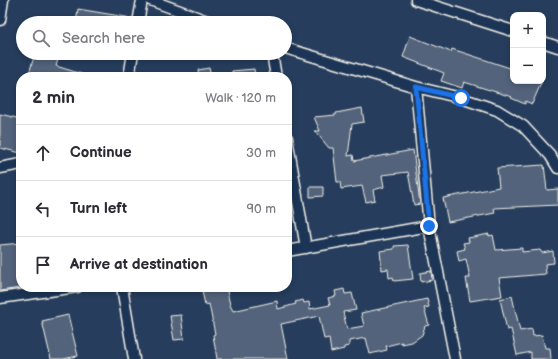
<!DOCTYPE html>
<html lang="en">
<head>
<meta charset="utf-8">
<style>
	:root { --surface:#fff; --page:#f7f7f7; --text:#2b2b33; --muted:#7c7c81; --line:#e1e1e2 }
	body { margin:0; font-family:"Balsamiq Sans",sans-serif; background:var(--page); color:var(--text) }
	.controls { position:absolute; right:12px; top:12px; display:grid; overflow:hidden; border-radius:8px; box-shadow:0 2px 6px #0003 }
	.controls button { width:36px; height:36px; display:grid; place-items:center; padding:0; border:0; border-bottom:1px solid var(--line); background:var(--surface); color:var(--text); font:20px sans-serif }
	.stop { position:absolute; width:12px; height:12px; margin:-9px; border:3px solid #1a73e8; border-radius:50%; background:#fff }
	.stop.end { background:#1a73e8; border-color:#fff; box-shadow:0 1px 4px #0008 }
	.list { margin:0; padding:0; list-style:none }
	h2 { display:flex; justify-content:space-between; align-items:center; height:52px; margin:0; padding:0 16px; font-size:17px }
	h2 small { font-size:13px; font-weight:400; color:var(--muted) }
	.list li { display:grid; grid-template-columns:26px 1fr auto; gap:12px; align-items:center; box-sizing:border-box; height:56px; padding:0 16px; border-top:1px solid var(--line) }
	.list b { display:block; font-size:15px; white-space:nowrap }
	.list em { font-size:13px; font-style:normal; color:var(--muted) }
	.icon { flex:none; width:22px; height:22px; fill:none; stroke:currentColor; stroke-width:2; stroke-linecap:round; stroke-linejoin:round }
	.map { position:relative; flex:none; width:558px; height:359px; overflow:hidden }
	.search { position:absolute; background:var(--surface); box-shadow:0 2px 6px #0003; left:16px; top:16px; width:276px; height:44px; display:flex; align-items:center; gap:10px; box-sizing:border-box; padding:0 14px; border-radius:22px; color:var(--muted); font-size:15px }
	.panel { position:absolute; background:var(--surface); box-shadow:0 2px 6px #0003; left:16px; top:72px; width:276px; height:220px; border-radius:16px }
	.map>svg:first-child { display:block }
</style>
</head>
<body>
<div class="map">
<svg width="558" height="359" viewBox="0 0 558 359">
	<rect width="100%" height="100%" fill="#263d5d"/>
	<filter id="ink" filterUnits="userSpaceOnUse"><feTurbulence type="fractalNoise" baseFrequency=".025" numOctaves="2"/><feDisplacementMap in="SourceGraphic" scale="8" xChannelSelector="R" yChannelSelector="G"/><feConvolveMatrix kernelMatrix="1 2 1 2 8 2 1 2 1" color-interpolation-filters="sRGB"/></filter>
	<g filter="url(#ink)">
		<!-- building -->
		<path fill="#52647b" stroke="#f4f1e8" d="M78 9 132 18V23H76Z
			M410 36 451 52 452 49 513 69V81H542L532 104 525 101V104L511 98 512 97 464 82 462 88 441 81 444 73 403 57Z
			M35 53H60L56 66 85 75V77H28Z
			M209 68 211 76 199 77 198 70Z
			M254 69 255 77H232V71Z
			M362 108 364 122 352 124 348 156 353 155 354 161 413 150 420 204 414 205 408 172 382 175 384 187 373 190 375 200 366 202 362 186 341 189 340 182H337L333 148H329L315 131H320L314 117 336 115V113Z
			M0 114 21 119V153L0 148Z
			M544 165 547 190 558 189V205L494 208 495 213 448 222 443 198 499 187 497 168Z
			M310 187H323V196L310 197Z
			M489 234V236L493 235 496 250 522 248V252L540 250 542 253 553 251 554 263 545 264 546 274 499 278 502 296 470 301 466 278H470L466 259 459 261 457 251 465 249 463 243 469 242 468 238Z
			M21 243V288L0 291V245Z
			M408 245 413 279 394 281 393 277 389 278 388 269 382 270 380 251 394 249V246Z
			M431 271 432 280 421 282 420 273Z
			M222 287H226L230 305 233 311 277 301 278 309 296 304 295 302 303 300 304 303 309 302 310 309 330 305 328 298 336 296 335 291 344 289 345 294 352 293 356 310 343 312 347 329 364 326 361 313 427 299 429 307 424 308 429 325 425 326 422 335 412 342 402 344V342L386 346 387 350 370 354 366 338 349 341V346L344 347V349L331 352 329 338 324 339 319 316 281 324 288 359H217L213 335 215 334 209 304 205 305 202 291Z
			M512 296 520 331 532 329 533 336 542 335 545 348H550L551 359H531V352L517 355 511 329 507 330 500 299Z
			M68 315 78 356 63 359H51L42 321Z
			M181 315 184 339 174 340 170 316Z"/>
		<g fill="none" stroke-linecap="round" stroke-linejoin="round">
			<defs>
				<path id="minor" d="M150 0 213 23
					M416 0 513 31
					M0 20 3 0
					M138 23 142 0
					M543 42 558 47
					M285 48 416 87 461 98 497 110 523 126 550 155 558 168
					M272 53 276 77
					M129 77 133 53
					M416 87 429 226 455 359
					M287 138 306 248
					M0 168 21 164
					M287 251 429 226
					M122 287 134 359
					M0 298 77 287"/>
			</defs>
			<!-- minor casing -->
			<use href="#minor" stroke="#f4f1e8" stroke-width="13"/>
			<!-- minor -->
			<use href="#minor" stroke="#1d3557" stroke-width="10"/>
		</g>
	</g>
	<g fill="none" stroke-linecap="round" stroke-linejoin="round" filter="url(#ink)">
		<!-- route -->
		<path stroke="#1a73e8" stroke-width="5" d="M429 226 416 87 461 98"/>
	</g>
</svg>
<div class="controls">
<button>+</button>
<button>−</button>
</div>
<div class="stop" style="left:461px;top:98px"></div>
<div class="stop end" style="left:429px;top:226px"></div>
<div class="search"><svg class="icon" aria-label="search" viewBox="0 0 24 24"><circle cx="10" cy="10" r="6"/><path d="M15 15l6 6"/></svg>Search here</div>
<section class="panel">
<h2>2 min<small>Walk · 120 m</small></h2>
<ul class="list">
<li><svg class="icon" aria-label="ahead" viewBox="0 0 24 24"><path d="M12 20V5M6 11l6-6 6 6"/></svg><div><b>Continue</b></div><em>30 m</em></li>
<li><svg class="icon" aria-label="left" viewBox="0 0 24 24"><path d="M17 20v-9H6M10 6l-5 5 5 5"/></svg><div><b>Turn left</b></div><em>90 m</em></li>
<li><svg class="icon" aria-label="arrive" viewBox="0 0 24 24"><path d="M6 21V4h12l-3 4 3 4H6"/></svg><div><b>Arrive at destination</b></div></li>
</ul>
</section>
</div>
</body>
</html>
